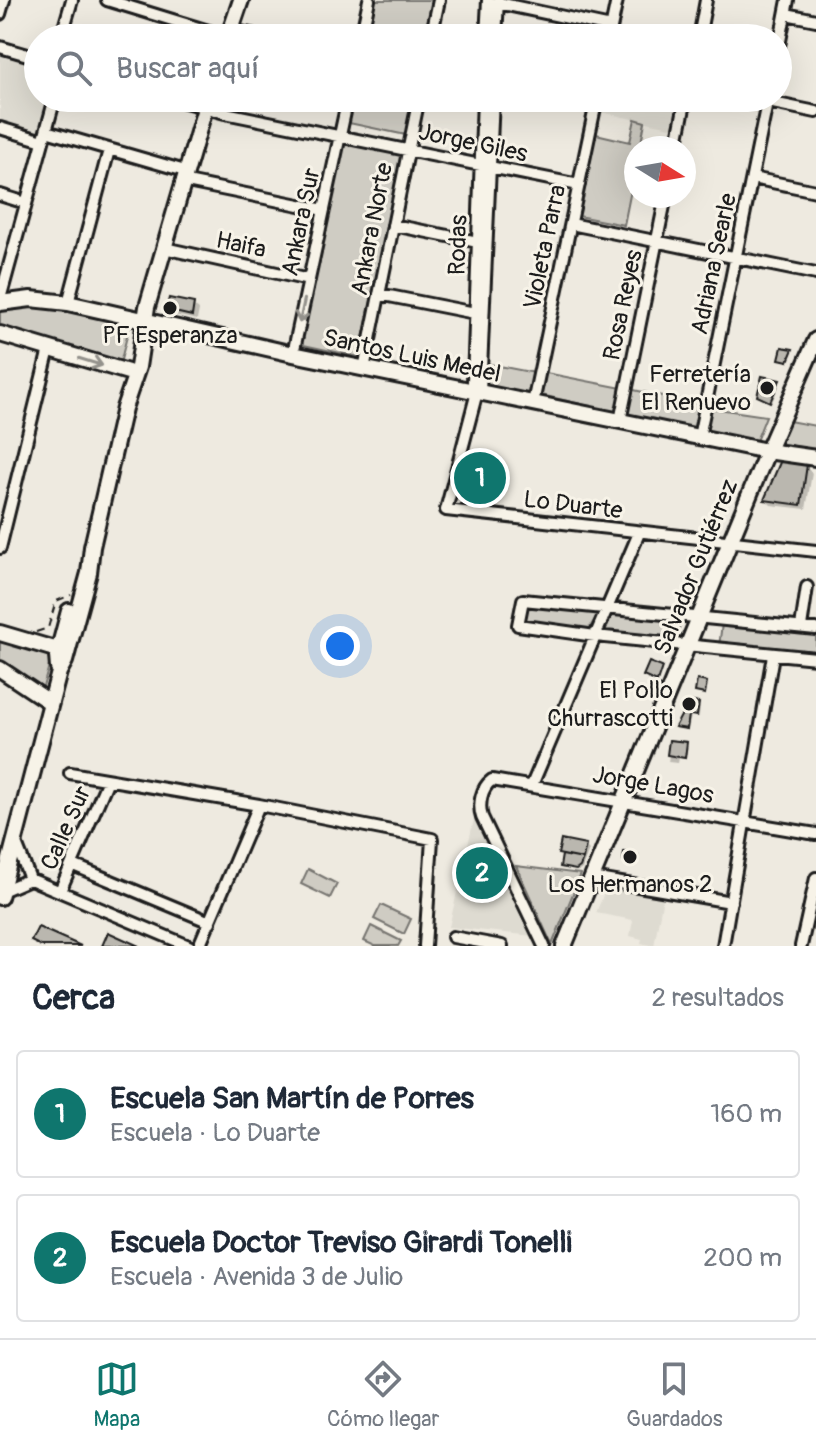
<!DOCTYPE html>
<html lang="es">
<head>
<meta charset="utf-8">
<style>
	:root { --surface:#fff; --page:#f2f2f3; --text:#1f2937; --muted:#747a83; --line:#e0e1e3; --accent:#0f766e }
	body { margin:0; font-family:Pangolin,sans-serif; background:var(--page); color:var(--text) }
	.compass { position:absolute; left:624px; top:136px; width:72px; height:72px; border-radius:50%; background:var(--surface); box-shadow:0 8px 32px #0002; rotate:101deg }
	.you { position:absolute; left:340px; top:646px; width:28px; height:28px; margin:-20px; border:6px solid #fff; border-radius:50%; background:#1a73e8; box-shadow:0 0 0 12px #1a73e833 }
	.badge { display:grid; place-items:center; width:52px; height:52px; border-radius:50%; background:var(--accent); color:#fff; font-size:26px; font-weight:700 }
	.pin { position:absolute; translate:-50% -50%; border:4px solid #fff; box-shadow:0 2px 8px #0006 }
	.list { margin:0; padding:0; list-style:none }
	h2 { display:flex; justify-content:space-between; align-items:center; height:104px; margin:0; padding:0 32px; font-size:34px }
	h2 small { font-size:26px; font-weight:400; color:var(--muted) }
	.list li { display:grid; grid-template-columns:52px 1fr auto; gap:24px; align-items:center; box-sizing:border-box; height:128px; margin:0 16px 16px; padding:0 16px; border:2px solid var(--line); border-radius:8px }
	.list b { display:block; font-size:30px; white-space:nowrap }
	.list p { margin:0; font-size:26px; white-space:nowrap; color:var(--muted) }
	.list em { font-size:26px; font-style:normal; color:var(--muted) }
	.icon { flex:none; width:44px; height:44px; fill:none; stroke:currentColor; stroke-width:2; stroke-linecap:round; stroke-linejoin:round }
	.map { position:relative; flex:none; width:816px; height:946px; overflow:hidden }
	.search { position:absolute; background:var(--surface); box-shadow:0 8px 32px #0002; left:24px; right:24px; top:24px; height:88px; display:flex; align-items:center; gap:20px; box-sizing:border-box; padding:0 28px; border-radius:44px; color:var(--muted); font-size:30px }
	.sheet { height:392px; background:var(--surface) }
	nav { display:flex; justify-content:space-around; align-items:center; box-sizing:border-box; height:112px; border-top:2px solid var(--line); background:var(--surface); font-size:22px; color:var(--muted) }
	nav a { display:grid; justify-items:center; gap:4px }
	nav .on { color:var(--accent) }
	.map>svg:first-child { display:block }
</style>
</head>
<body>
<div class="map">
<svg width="816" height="946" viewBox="0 0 816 946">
	<rect width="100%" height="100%" fill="#eeeae0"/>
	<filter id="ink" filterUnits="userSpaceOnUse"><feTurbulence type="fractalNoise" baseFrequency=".0125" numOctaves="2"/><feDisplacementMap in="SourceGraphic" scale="16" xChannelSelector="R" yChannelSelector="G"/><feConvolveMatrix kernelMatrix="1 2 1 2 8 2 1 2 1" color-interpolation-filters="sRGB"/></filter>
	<g filter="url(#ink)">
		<!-- built -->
		<path fill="#dedbd1" d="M0 54 38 64V98H48L38 136 0 124Z
			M603 98H681L675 128 600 112Z
			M474 819 533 936 449 927Z
			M606 888 663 897 654 946 641 943 642 939 630 936 633 920 596 913Z"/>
		<!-- green -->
		<path fill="#cfccc3" stroke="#767470" stroke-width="2" d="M375 0H433L426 38H367Z
			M354 98H413L406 135 349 123Z
			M635 119 645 122 640 148H636V165L624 225 578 216 596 134 630 142Z
			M343 140 403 153 359 357 299 344Z
			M32 304 66 309 130 324 120 364 0 330V310Z
			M489 364 535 373 530 394 485 385Z
			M546 373 622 388 616 412 541 395Z
			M629 389 700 404 695 429 624 414Z
			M711 408 766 416 756 441 703 431Z
			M789 421 816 426V450L779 443Z
			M528 604 599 612 588 631 525 622Z
			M609 611 683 619 673 643 600 635Z
			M722 624 816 632V652L719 646Z
			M0 640 52 655 43 687 0 660Z
			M516 866 581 874 552 945Z
			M308 869 337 884 330 898 301 884Z
			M381 905 411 919 404 934 374 919Z
			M371 926 401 941 398 946H375L364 941Z"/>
		<!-- shadow -->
		<path fill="#0003" d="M193 305 199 310 197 320 174 315 168 310Z
			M779 382 780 384 772 402 759 396Z
			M806 467 812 473 806 509 771 505 766 500Z
			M689 703 700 707 699 717 691 716 688 730 679 729 678 727Z
			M671 742 688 746 686 759 679 758 678 763 668 762Z
			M585 846 589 850 582 869 579 871 562 867 564 857 560 853Z"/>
		<!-- building -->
		<path fill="#bab7af" stroke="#1c1c1c" stroke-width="2" d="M169 298 194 303 192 316 166 310Z
			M782 347 793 349 788 361 779 359Z
			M762 376 780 380 770 402 757 396Z
			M781 460 807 465 801 505 764 500Z
			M649 662 662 667 657 682 643 676Z
			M697 680 707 682 705 694 695 692Z
			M688 701 699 703 697 716 682 714Z
			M682 714 689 715 687 729 675 727Z
			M669 740 687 742 685 758 667 755Z
			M561 840 586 845 583 859 558 854Z
			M624 852 638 855 637 862 623 860Z
			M562 855 583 859 580 867 576 870 560 867Z
			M38 927 81 946H41L31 941Z
			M108 932 139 946H102Z"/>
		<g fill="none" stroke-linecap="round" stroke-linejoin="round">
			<defs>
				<path id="street" d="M107 0 228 37
					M498 3 611 27
					M0 14 4 0
					M786 14 816 20
					M231 30 270 38
					M61 38 72 0
					M361 38 369 0
					M431 38 439 0
					M486 38 488 0
					M496 38 498 0
					M609 38 617 0
					M699 38 706 0
					M0 47 38 58
					M778 51 788 0
					M171 98 225 113 579 185
					M483 98 473 382 477 392 446 510 816 551
					M563 98 595 105
					M749 98 816 112
					M0 128 43 141
					M46 131 185 171
					M676 148 686 98
					M752 178 816 191
					M182 181 324 210
					M0 195 26 203
					M571 224 816 274
					M393 225 478 242
					M164 248 309 280
					M379 294 475 313
					M0 299 55 98
					M68 303 109 150
					M293 354 348 98
					M364 369 419 98
					M480 392 493 98
					M533 403 597 98
					M620 421 666 196
					M699 437 768 98
					M0 548 49 349
					M801 627 807 587
					M816 629 523 600 518 625 595 636 816 658
					M70 773 259 805 432 839 425 946
					M532 785 639 533
					M15 841 30 879
					M73 865 210 922
					M592 878 731 902
					M2 891 30 879 189 946
					M60 891 108 780
					M453 937 502 946
					M199 946 259 805
					M544 946 482 817C478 805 481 788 492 780L816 834
					M723 946 773 655
					M801 946 816 878"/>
				<path id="secondary" d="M228 38 241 0
					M0 303 31 299 68 303 293 354 767 451 816 458
					M0 334 128 372
					M0 633 58 650
					M58 668 57 656 69 611
					M0 669 51 703
					M0 897 59 672 65 661 89 573 92 547 124 408 138 367 147 307 208 98
					M564 946 765 457 816 340"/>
			</defs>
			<!-- street casing -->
			<use href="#street" stroke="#1c1c1c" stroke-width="16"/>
			<!-- secondary casing -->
			<use href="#secondary" stroke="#1c1c1c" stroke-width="20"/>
			<!-- path -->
			<path stroke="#1c1c1c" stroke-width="2" stroke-dasharray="8 6" stroke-linecap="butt" d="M36 632 48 628 56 601 71 595"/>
			<!-- street -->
			<use href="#street" stroke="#f7f3e8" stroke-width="10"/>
			<!-- secondary -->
			<use href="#secondary" stroke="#f7f3e8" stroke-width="14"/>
		</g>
		<!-- one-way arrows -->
		<defs><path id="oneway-shaft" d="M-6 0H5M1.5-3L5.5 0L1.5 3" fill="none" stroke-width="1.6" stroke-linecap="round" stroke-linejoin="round" transform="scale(2)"/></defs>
		<g stroke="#94928c">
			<use href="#oneway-shaft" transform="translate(302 311) rotate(102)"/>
			<use href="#oneway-shaft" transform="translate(91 362) rotate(17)"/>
		</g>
	</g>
	<!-- markers -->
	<g fill="#1c1c1c" stroke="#f7f3e8" stroke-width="3">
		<circle cx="170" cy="308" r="8"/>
		<circle cx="767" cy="388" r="8"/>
		<circle cx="689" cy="704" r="8"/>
		<circle cx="630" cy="857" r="8"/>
	</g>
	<g text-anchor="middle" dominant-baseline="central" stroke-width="6" stroke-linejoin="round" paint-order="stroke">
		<!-- street labels -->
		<g font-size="24" fill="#1c1c1c" stroke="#f7f3e8">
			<text transform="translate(473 143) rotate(12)">Jorge Giles</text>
			<text transform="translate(301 222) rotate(-78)">Ankara Sur</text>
			<text transform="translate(372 229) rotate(-79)">Ankara Norte</text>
			<text transform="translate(241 245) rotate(12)">Haifa</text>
			<text transform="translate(458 245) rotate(-88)">Rodas</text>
			<text transform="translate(545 247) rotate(-78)">Violeta Parra</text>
			<text transform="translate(714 264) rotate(-78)">Adriana Searle</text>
			<text transform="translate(623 305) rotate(-78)">Rosa Reyes</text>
			<text transform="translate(412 356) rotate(12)">Santos Luis Medel</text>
			<text transform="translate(573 505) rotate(7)">Lo Duarte</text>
			<text transform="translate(696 567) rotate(-68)">Salvador Gutiérrez</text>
			<text transform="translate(653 785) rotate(10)">Jorge Lagos</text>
			<text transform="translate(66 828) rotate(-66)">Calle Sur</text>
		</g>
		<!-- poi labels -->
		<g font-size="24" fill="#1c1c1c" stroke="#f7f3e8">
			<text x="170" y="335">PF Esperanza</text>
			<text x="751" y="374" text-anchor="end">Ferretería<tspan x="751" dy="28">El Renuevo</tspan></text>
			<text x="673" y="690" text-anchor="end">El Pollo<tspan x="673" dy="28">Churrascotti</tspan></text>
			<text x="630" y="884">Los Hermanos 2</text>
		</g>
	</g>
</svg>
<svg class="compass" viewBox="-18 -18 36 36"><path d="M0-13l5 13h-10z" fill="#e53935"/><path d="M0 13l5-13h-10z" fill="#747a83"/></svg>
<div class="you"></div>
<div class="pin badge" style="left:480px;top:478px">1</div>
<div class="pin badge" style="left:482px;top:873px">2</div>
<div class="search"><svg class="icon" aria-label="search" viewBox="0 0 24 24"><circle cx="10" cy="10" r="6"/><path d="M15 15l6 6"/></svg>Buscar aquí</div>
</div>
<section class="sheet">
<h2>Cerca<small>2 resultados</small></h2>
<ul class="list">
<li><span class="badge">1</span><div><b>Escuela San Martín de Porres</b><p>Escuela · Lo Duarte</p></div><em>160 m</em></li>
<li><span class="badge">2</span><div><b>Escuela Doctor Treviso Girardi Tonelli</b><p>Escuela · Avenida 3 de Julio</p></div><em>200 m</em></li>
</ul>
</section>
<nav>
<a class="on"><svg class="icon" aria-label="map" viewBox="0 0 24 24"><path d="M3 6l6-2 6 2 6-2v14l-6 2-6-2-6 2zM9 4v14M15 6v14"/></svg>Mapa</a>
<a><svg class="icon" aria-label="directions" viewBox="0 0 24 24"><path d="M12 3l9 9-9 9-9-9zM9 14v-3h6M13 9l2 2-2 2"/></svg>Cómo llegar</a>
<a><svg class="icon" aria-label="saved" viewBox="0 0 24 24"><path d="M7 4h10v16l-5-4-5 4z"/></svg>Guardados</a>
</nav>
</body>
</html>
